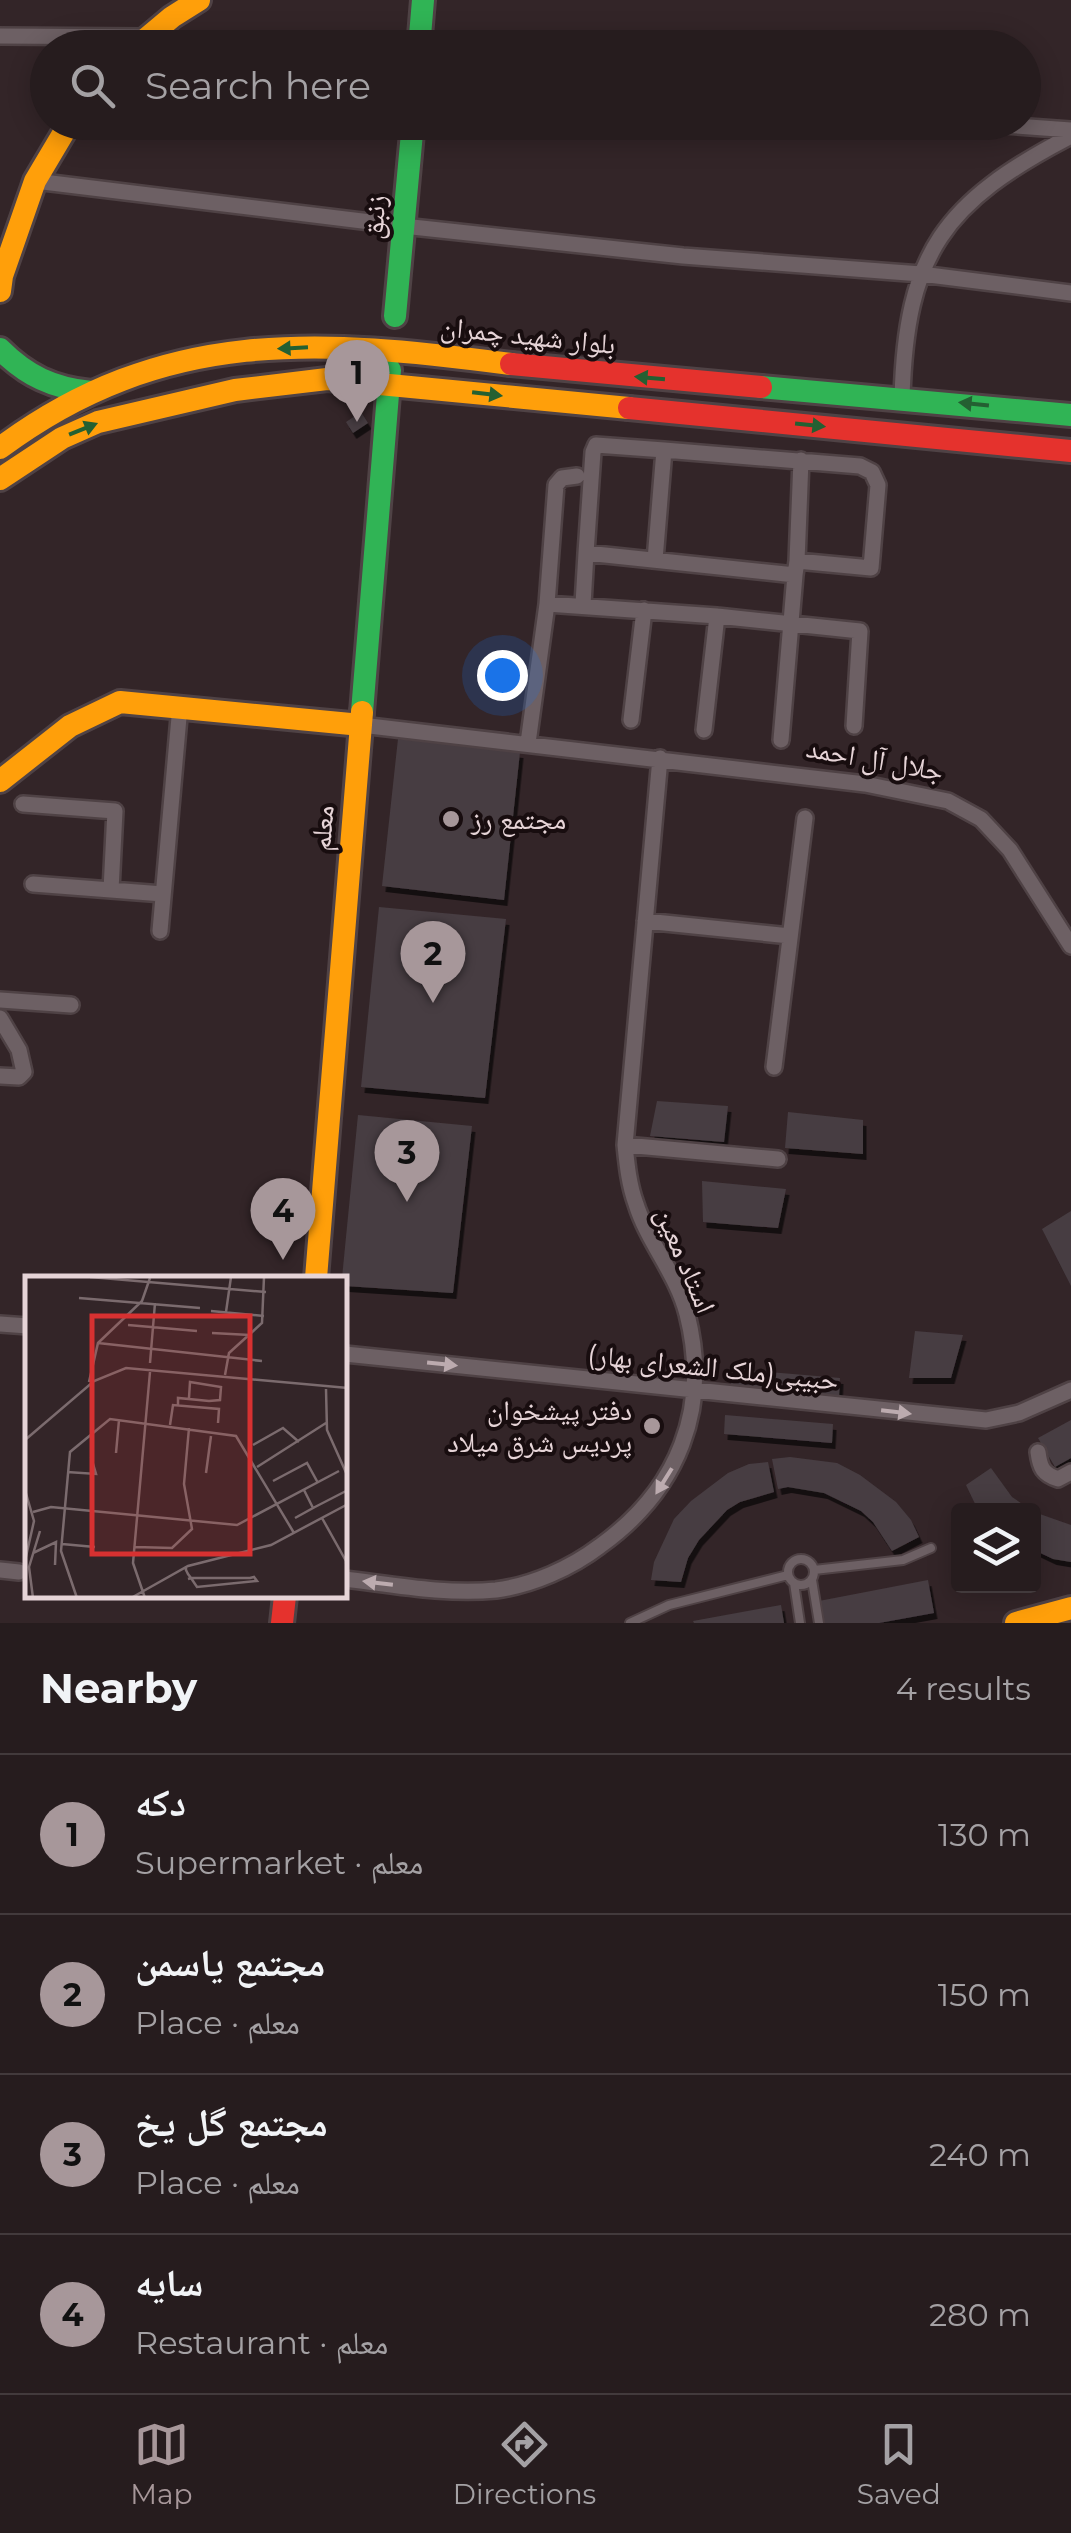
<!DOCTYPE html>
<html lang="en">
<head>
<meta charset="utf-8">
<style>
	:root { --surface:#261c1e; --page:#32292b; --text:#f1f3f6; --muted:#a4a1a4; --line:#423a3c; --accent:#a7979a }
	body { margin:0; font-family:Montserrat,"Noto Naskh Arabic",sans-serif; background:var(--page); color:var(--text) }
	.controls { position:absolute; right:30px; bottom:30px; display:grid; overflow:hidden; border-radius:10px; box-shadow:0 5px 25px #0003 }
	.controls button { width:90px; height:90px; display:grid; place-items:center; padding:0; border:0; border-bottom:2px solid var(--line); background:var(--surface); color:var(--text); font:50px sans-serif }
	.you { position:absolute; left:502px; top:675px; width:35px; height:35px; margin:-25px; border:8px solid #fff; border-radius:50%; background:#1a73e8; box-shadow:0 0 0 15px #1a73e833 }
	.badge { display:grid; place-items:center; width:65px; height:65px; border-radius:50%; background:var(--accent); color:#111; font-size:32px; font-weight:700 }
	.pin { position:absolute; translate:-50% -82px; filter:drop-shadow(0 2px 5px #0008) }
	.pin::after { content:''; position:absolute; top:52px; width:35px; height:30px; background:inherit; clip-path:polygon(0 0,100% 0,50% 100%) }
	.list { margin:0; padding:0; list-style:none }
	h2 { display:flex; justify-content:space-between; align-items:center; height:130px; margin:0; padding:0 40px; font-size:42px }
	h2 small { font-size:32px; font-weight:400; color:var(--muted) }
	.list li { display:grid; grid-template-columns:65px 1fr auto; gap:30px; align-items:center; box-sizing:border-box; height:160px; padding:0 40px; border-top:2px solid var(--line) }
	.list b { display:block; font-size:38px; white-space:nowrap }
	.list p { margin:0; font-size:32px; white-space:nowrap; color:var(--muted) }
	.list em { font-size:32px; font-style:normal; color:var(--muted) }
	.icon { flex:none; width:55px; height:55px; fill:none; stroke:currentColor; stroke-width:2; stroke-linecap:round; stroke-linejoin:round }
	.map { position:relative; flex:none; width:1071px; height:1623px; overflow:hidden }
	.search { position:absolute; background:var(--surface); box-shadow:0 5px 25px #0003; left:30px; right:30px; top:30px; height:110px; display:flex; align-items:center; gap:25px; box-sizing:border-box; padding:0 35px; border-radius:55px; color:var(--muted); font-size:38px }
	.sheet { height:770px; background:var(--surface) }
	nav { display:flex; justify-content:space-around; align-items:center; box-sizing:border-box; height:140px; border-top:2px solid var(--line); background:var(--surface); font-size:28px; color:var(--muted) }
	nav a { display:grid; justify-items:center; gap:5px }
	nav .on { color:var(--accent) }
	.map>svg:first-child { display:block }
</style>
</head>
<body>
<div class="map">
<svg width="1071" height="1623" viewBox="0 0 1071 1623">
	<defs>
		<filter id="shadow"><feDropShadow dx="3.5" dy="6" stdDeviation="0" flood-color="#0009"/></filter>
	</defs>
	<rect width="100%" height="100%" fill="#332528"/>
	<!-- building -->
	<path fill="#473d42" filter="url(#shadow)" d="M361 412 368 423 353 433 346 422Z
		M398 739 520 752 504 900 382 886Z
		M379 907 506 919 485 1098 361 1087Z
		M657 1101 728 1106 724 1142 650 1136Z
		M788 1112 863 1120V1154L785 1148Z
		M358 1115 472 1126 453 1293 345 1286 342 1278Z
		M702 1181 786 1189 778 1228 703 1222Z
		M1071 1211V1286L1042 1229Z
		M915 1331 963 1335 951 1378H909Z
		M732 1369 840 1378 839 1397 731 1387Z
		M725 1415 833 1424 832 1443 724 1434Z
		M1071 1420V1458L1055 1467 1038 1438Z
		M790 1457 837 1463 860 1475 896 1502 911 1520 919 1537 892 1551 873 1522 861 1511 824 1493 788 1487 778 1489 772 1459Z
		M768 1462 774 1492 740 1502 727 1510 699 1540 688 1558 681 1582 651 1580 654 1562 674 1519 691 1501 728 1473 749 1464Z
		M991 1468 1012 1497 1031 1510H980L977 1508 966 1485Z
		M1034 1512 1071 1525V1562L1053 1559 1034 1550Z
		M928 1580 934 1613 879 1623H824L819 1601Z
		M781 1605 784 1623H694L693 1621Z"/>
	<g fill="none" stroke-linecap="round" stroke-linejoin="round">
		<defs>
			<path id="lane" d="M788 1572a13 13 0 1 1 26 0a13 13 0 1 1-26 0Z
				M814 1570 903 1560 931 1548
				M812 1580 819 1623
				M794 1583 800 1623
				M630 1623 669 1605 788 1575"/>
			<path id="street" d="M0 36 146 37
				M963 122 1071 130
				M35 181 403 226 683 256 921 274 1071 293
				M902 398C906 253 944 202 1071 136
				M586 553 593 452 596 445 664 450
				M797 561 801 460
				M547 604 556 485 562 478 577 476
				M583 604 586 553 795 575 797 561 871 568 878 485 872 472 860 466 664 450 655 560
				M631 720 644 610
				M361 725 865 784 948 801 981 819 1010 850 1071 946
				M704 730 717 616
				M781 740 795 575
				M528 743 547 604 717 616 860 631 854 726
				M23 804 115 811 111 890
				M33 884 163 894
				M645 921 790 936
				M160 931 180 706
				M0 1000 71 1005
				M0 1018 19 1050 24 1072 19 1077 0 1076
				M774 1067 805 818
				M625 1145 778 1159
				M0 1324 28 1326
				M345 1354 986 1420 1019 1413 1071 1390
				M1038 1452C1040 1468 1043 1474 1058 1479L1071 1472
				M0 1570 19 1572
				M345 1579C394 1585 447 1595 496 1590 533 1585 571 1568 600 1546 678 1490 711 1409 687 1314 677 1274 648 1243 636 1204 629 1185 627 1165 625 1145L660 758"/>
			<path id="fast" d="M419 48 423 0
				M395 316 413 122
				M0 349C27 376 53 388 91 392
				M761 387 1071 415
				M362 712 390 370"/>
			<path id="slow" d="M135 48 172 17 199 0
				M0 291 2 276 35 181 70 122
				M0 448C164 326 320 339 511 364
				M0 479 62 438 98 422 235 390 327 379 629 408
				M0 781 70 726 120 702 361 725
				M316 1278 362 712
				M1016 1623 1071 1608"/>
			<path id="jam" d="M511 364 761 387
				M629 408 1071 451
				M282 1623 285 1596"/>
		</defs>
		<!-- lane casing -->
		<use href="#lane" stroke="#4f4245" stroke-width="12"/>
		<!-- street casing -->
		<use href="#street" stroke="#4f4245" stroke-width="20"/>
		<!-- fast casing -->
		<use href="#fast" stroke="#4f4245" stroke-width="28"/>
		<!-- slow casing -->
		<use href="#slow" stroke="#4f4245" stroke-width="28"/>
		<!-- jam casing -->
		<use href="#jam" stroke="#4f4245" stroke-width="28"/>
		<!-- lane -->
		<use href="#lane" stroke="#6d6064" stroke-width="8"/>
		<!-- street -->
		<use href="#street" stroke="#6d6064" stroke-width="15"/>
		<!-- fast -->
		<use href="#fast" stroke="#30b455" stroke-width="22"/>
		<!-- slow -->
		<use href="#slow" stroke="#ff9f0a" stroke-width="22"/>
		<!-- jam -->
		<use href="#jam" stroke="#e5322d" stroke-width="22"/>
	</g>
	<!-- one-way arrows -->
	<defs><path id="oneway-solid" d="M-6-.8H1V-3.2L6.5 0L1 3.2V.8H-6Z" transform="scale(2.5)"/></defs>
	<g fill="#246032">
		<use href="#oneway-solid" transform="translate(293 348) rotate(177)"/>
		<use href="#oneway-solid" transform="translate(650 378) rotate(-175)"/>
		<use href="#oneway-solid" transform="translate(487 394) rotate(7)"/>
		<use href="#oneway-solid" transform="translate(974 404) rotate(-174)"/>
		<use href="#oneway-solid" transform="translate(810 425) rotate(6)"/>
		<use href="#oneway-solid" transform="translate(83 429) rotate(-22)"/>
	</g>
	<g fill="#bcabaf">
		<use href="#oneway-solid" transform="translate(442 1364) rotate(6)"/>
		<use href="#oneway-solid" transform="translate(896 1412) rotate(7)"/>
		<use href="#oneway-solid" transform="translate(664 1481) rotate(122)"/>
		<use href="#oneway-solid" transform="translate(378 1583) rotate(-173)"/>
	</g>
	<!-- markers -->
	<g fill="#a7979a" stroke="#180d0f" stroke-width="4">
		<circle cx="451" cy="819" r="10"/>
		<circle cx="652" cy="1426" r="10"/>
	</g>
	<g text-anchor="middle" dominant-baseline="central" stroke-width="8" stroke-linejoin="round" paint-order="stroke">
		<!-- street labels -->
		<g font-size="28" fill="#e6d4d7" stroke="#180d0f">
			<text transform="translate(374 217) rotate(-85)">زنبق</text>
			<text transform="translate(528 335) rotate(6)">بلوار شهید چمران</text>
			<text transform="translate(875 759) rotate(10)">جلال آل احمد</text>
			<text transform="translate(322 828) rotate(-85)">معلم</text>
			<text transform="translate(686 1260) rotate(67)">استاد معین</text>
			<text transform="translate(713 1367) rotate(6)">حبیبی(ملک الشعرای بهار)</text>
		</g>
		<!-- poi labels -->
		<g font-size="28" fill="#e6d4d7" stroke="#180d0f" text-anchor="start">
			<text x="471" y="819">مجتمع رز</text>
			<text x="632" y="1410" text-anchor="end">دفتر پیشخوان<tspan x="632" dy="32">پردیس شرق میلاد</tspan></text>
		</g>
	</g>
	<!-- overview -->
	<g transform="translate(25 1276)">
		<rect width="322" height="322" fill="#332528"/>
		<path fill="none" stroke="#7b6b6e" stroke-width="2.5" d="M65 1 241 16M54 22 175 32M186 35 239 40M201 36 206 1M103 49 172 55M187 57 225 59M73 67 237 85M125 87 130 27M200 99 204 77 237 47 239 1M64 106 73 67 117 25 125 2M301 113 302 154 323 201M153 129V122L184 125 195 124 196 111 165 106 164 122M145 149 148 129 194 133 193 147M0 164 69 105 101 92 323 112M228 169 258 152 274 166M91 177 94 144M232 191 301 147M42 196 71 198 66 181M181 197 186 160M248 205 282 187 293 207M0 214 9 245 0 285M288 232 321 215M8 236 26 231 212 249 314 195M270 242 288 232 279 214M297 242 321 285 323 313M37 268 70 271M110 271 147 272 167 253 159 208 164 152M8 277 31 266 30 289M161 291V294L163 298 166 302 172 311 232 305 229 301 225 302H166L163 303M8 322 4 291 15 255M52 322 36 275 45 176 85 143 211 160 269 257M106 322 163 290 246 269 323 228M120 322 108 287 125 96M223 322 323 321"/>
		<path fill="#d73131" fill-opacity="0.15" stroke="#d73131" stroke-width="5" d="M67 40H225V278H67Z"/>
		<rect width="322" height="322" fill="none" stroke="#e6d4d7" stroke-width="5"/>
	</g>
</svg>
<div class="controls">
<button><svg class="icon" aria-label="layers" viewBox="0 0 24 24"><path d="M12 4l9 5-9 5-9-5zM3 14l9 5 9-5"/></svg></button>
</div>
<div class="you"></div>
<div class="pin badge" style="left:357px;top:422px">1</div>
<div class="pin badge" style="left:433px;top:1003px">2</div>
<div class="pin badge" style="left:407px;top:1202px">3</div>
<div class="pin badge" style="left:283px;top:1260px">4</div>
<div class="search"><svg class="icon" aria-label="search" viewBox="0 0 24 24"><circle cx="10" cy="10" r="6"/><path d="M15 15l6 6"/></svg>Search here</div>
</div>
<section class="sheet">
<h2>Nearby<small>4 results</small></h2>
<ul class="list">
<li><span class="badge">1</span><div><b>دکه</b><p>Supermarket · معلم</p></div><em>130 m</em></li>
<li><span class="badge">2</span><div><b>مجتمع یاسمن</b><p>Place · معلم</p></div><em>150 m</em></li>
<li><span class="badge">3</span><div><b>مجتمع گل یخ</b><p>Place · معلم</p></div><em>240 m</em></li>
<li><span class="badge">4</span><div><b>سایه</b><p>Restaurant · معلم</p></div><em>280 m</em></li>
</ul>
</section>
<nav>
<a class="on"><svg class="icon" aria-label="map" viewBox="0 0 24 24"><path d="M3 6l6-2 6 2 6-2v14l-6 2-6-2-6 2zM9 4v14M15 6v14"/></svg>Map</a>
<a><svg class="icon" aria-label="directions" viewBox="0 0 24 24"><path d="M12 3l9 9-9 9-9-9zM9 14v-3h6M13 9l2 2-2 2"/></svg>Directions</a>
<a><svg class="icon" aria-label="saved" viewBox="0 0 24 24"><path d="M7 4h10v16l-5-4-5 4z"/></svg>Saved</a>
</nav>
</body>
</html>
